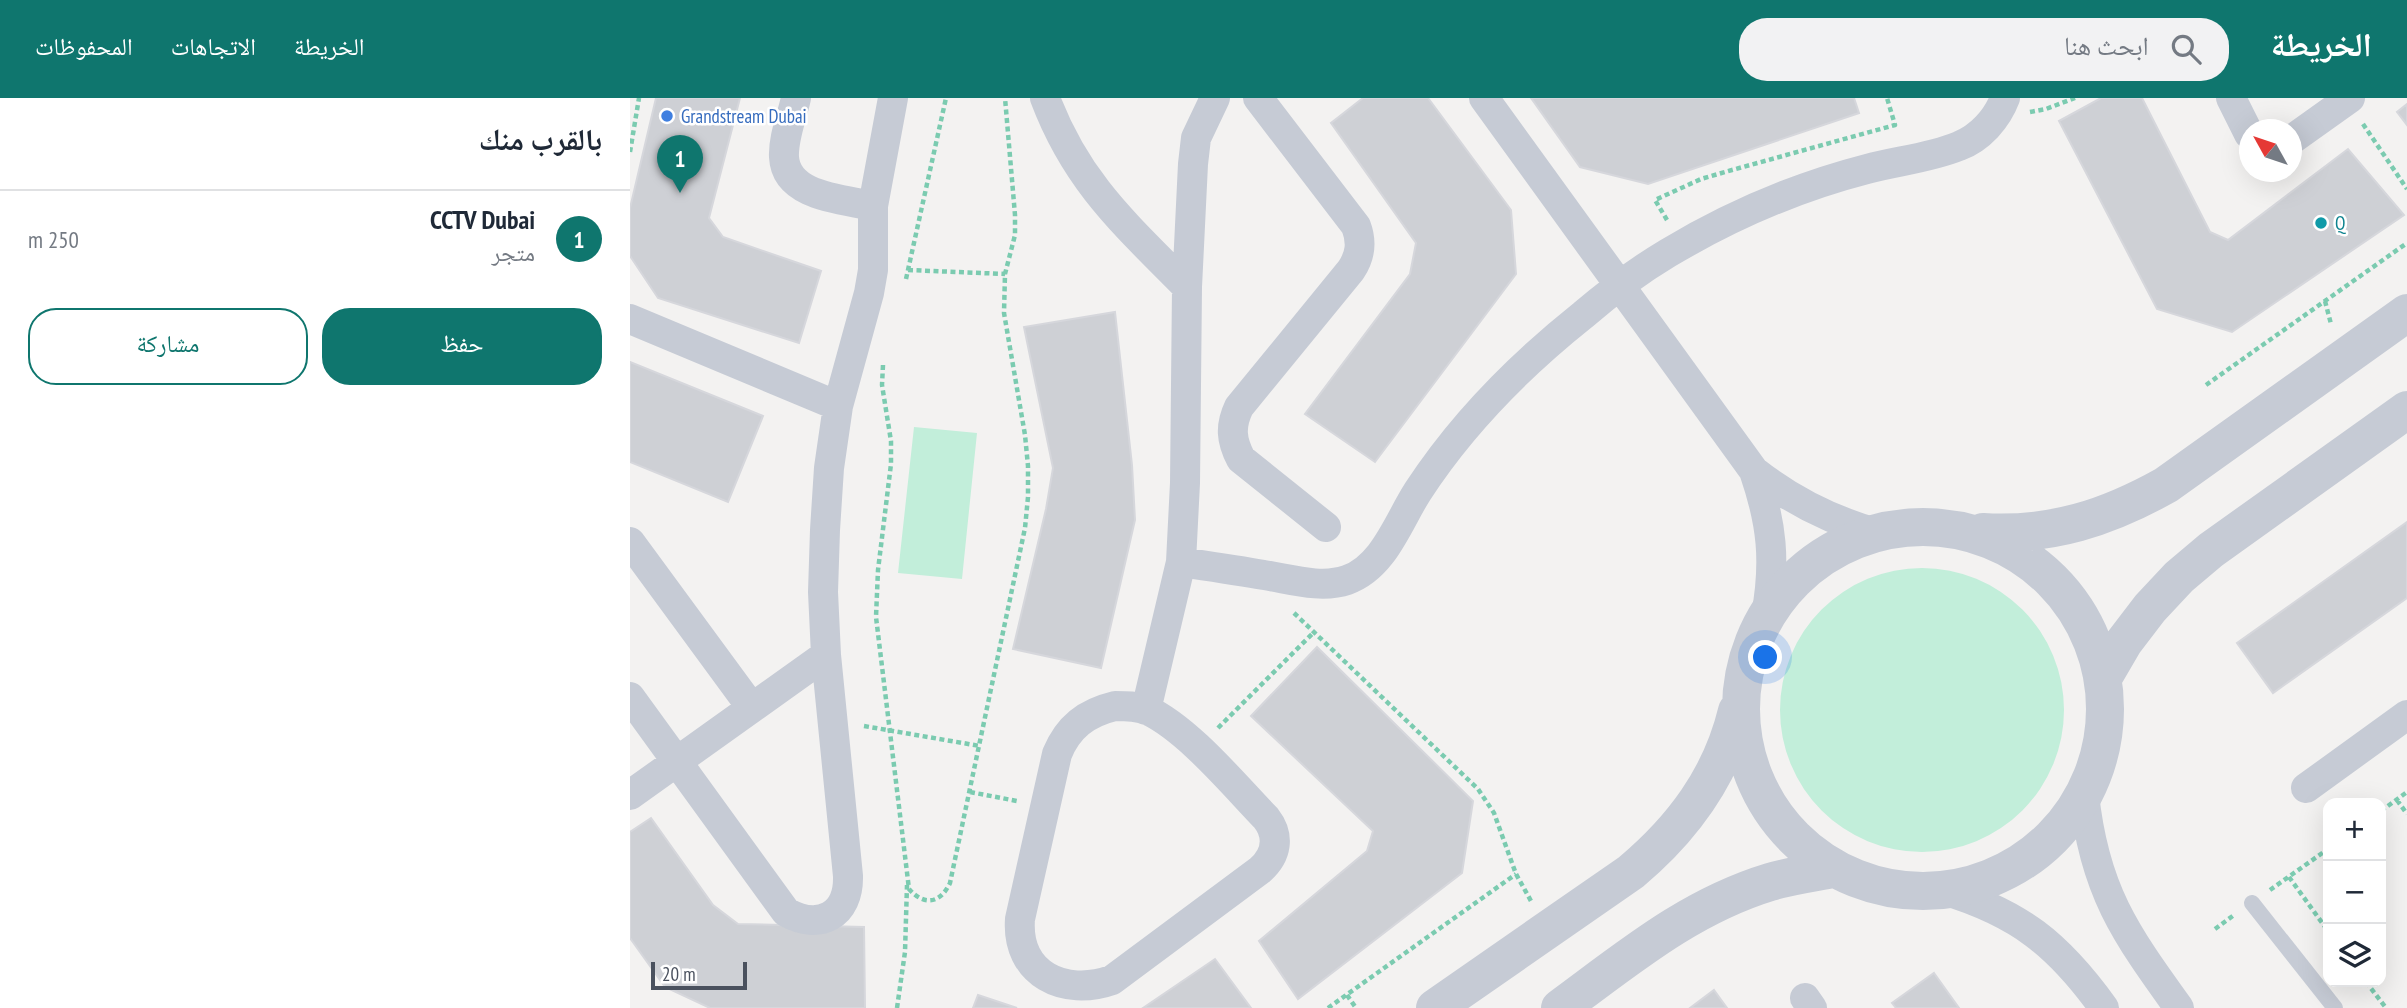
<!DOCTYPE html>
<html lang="ar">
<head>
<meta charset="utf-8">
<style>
	:root { --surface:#fff; --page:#f2f2f3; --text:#1f2937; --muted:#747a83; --line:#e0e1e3; --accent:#0f766e }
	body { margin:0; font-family:"PT Sans Narrow","Noto Naskh Arabic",sans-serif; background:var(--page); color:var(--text); direction:rtl }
	.controls { position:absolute; right:21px; bottom:21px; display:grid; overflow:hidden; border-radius:14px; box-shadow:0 7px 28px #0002 }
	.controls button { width:63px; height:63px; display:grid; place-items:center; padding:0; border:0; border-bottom:2px solid var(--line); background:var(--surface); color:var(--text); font:35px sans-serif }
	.compass { position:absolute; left:1609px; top:21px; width:63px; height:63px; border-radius:50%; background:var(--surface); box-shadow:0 7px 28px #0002; rotate:310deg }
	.scale { position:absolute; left:21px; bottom:18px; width:96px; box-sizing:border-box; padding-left:7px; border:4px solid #4a515e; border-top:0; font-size:19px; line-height:24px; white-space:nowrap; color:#4a515e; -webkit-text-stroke:5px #fff; paint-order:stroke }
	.you { position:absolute; left:1136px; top:560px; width:24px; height:24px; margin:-18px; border:5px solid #fff; border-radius:50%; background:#1a73e8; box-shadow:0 0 0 10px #1a73e833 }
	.badge { display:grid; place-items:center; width:46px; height:46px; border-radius:50%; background:var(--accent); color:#fff; font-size:23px; font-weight:700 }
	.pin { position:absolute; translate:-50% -58px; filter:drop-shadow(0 2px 4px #0008) }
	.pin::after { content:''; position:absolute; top:37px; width:24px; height:21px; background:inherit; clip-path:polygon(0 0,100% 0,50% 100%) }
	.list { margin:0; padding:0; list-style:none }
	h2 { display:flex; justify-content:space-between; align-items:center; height:91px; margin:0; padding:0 28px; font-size:30px }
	h2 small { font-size:23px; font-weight:400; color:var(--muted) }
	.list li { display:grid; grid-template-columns:46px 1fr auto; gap:21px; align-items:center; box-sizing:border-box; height:98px; padding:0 28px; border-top:2px solid var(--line) }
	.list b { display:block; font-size:26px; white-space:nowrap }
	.list p { margin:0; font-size:23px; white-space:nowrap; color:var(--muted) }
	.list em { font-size:23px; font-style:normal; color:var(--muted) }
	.actions { display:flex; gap:14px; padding:21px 28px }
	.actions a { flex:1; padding:16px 0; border:2px solid var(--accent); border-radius:28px; text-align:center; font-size:24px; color:var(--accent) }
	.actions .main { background:var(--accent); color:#fff }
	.icon { flex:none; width:38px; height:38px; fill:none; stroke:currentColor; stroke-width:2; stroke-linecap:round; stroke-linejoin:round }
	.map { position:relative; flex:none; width:1777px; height:910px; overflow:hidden; direction:ltr }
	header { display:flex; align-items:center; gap:42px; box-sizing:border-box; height:98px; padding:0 35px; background:var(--accent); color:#fff }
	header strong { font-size:33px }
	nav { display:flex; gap:38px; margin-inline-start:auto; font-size:24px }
	.search { width:490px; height:63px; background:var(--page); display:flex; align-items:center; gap:18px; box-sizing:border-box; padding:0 24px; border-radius:28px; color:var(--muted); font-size:26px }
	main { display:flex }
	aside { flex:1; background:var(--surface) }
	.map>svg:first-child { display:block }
</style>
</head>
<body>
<header>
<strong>الخريطة</strong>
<div class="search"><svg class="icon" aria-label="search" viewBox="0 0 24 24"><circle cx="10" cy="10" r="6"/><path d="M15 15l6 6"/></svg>ابحث هنا</div>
<nav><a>الخريطة</a><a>الاتجاهات</a><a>المحفوظات</a></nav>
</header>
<main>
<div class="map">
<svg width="1777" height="910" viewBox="0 0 1777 910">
	<rect width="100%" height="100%" fill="#f3f2f1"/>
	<!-- green -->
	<path fill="#c2eeda" d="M284 329 347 335 332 481 268 475Z
		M1150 612a142 142 0 1 1 284 0a142 142 0 1 1-284 0Z"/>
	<!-- building -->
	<path fill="#ced0d5" stroke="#d6d7dc" stroke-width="2" d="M26 0H110L79 120 93 139 191 173 169 245 28 200 0 158V110Z
		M733 0H798L881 112 886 176 745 364 675 316 780 176 786 145 701 25Z
		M901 0H1224L1229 15 1018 86 950 69Z
		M1471 0H1512L1580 134 1598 142 1718 51 1774 117 1602 234 1527 211 1429 23Z
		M1777 6V27L1767 14Z
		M485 214 502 367 505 422 471 570 383 551 416 411 423 370 394 229Z
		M0 264 133 318 98 404 0 364Z
		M1777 424V500L1643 595 1607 545Z
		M687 549 843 703 832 775 668 901 629 843 737 753 743 733 621 618Z
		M21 720 83 807 108 826 234 829 235 910H80L35 889 0 840V734Z
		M585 861 621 910H513Z
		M1304 875 1329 910H1266L1262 905Z
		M1084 892 1097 910H1060Z
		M348 897 387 910H343Z"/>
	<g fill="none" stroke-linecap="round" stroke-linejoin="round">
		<!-- path -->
		<path stroke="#7bcbb0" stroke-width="4.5" stroke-dasharray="5 3.5" stroke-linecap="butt" d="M1400 14 1416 11 1445 0
			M1733 26 1777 91
			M0 54 9 0
			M1037 122 1025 102 1071 81 1102 72 1265 27 1257 0
			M278 172 375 176
			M276 181 316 0
			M1695 203 1701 226
			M253 267 252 287 261 343V366L248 472 246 519 279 791C294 808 310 806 320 785L395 430 398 399V368L395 337 374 215 375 176 385 137V117L375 0
			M1576 287 1777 145
			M664 515 848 691 864 715 886 776 901 803
			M234 628 350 648
			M588 630 684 534
			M340 694 387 703
			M1767 702 1777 716
			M1751 713 1777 694
			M1659 779 1698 833
			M1640 792 1698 751
			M1585 831 1604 817
			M1736 884 1756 910
			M717 897 726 910
			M267 910 275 854 277 787
			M698 910 886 776"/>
		<!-- service -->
		<path stroke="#c6cbd5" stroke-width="16" d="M1622 805 1705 910"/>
		<!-- minor -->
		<path stroke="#c6cbd5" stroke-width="30" d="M166 0C162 19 153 40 154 59 156 99 213 101 243 108
			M415 0C447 85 496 127 557 189
			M628 0 726 128C732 144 731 157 721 172L609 309C600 328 601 342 611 361L696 429
			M854 0 1124 373C1162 403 1200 422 1246 435
			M1601 0 1619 36
			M1661 42 1720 0
			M0 221 208 308
			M1124 373C1142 425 1146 464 1136 518
			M0 444 122 610
			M551 464C578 468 606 472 634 477 660 481 691 491 717 482 754 469 768 424 788 393 833 324 889 268 953 217 980 194 1008 173 1038 155 1100 118 1167 89 1237 71 1267 63 1300 60 1329 48 1350 40 1367 21 1375 0
			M0 599 156 814C190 833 219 817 218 778L196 557 193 494 195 432 199 370 208 308 239 195 243 172V108L263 0
			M485 608C496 608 507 608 517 612 558 631 604 687 636 720 650 738 647 757 630 772L482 882C434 899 386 876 390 821L427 656C438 629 456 615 485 608Z
			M516 612 551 464 555 385 557 189 563 66 566 40 585 0
			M1676 690 1777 617
			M1454 696C1464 792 1495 835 1549 910
			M0 697 196 557
			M1313 792C1389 815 1428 846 1474 910
			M1175 900 1182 910"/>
		<!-- tertiary -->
		<path stroke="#c6cbd5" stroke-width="38" d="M1111 611a182 182 0 1 1 364 0a182 182 0 1 1-364 0Z
			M1353 434C1422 438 1477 420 1536 387L1777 215
			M1473 580 1494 544 1520 510 1549 479 1581 452 1777 312
			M805 910 1001 774C1052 731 1091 680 1107 613
			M930 910C997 861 1058 809 1140 784 1160 778 1182 775 1203 771"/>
	</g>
	<!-- markers -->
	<circle fill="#3f7fe0" stroke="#fff" stroke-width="2.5" cx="37" cy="18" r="7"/>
	<circle fill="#0f9aa8" stroke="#fff" stroke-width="2.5" cx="1691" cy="125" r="7"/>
	<g text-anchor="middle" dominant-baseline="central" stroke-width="5" stroke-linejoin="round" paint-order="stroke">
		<!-- shop labels -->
		<g font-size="19" fill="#366cbe" stroke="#fff" text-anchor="start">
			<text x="51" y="18">Grandstream Dubai</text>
		</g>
		<!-- culture labels -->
		<g font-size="19" fill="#0d838f" stroke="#fff" text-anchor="start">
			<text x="1705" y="125">Q</text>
		</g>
	</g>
</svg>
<div class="controls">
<button>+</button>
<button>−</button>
<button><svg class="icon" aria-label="layers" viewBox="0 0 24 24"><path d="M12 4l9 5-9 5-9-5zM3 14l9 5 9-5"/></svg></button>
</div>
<svg class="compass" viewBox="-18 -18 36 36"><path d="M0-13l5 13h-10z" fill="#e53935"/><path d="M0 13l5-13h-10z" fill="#747a83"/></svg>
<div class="scale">20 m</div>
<div class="you"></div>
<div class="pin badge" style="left:50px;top:95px">1</div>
</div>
<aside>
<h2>بالقرب منك<small></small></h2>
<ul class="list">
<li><span class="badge">1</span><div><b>CCTV Dubai</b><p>متجر</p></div><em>250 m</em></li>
</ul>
<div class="actions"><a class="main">حفظ</a><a>مشاركة</a></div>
</aside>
</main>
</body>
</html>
